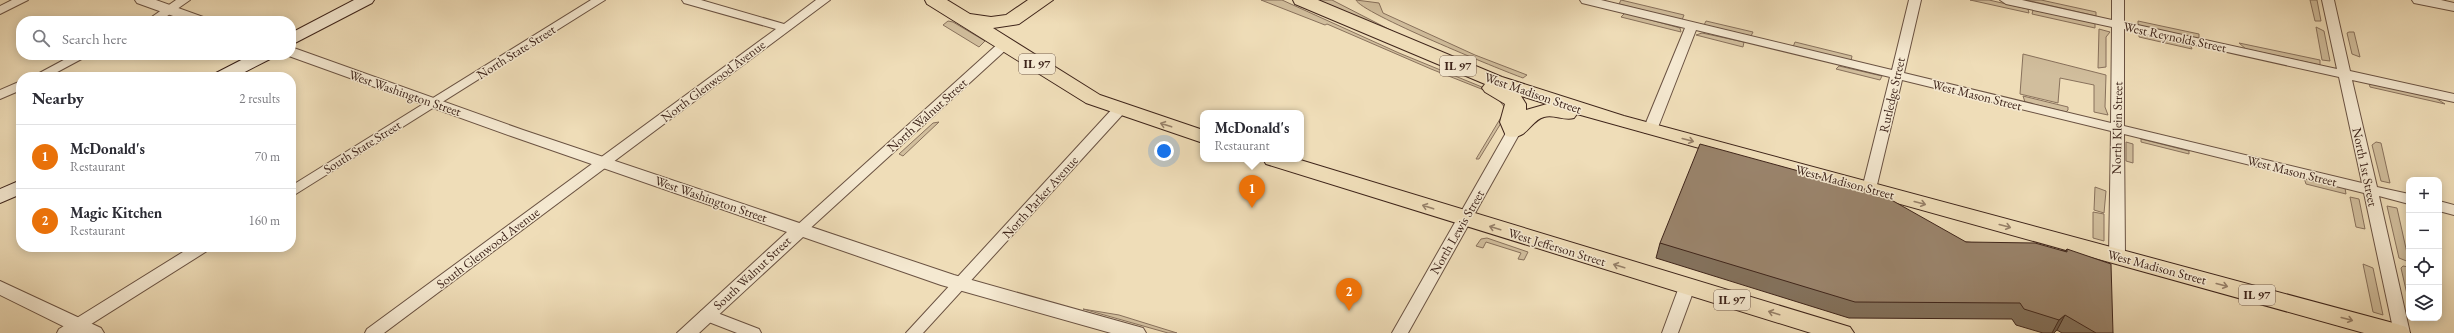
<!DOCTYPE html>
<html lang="en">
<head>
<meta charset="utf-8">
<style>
	:root { --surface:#fff; --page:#f2f2f3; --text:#2b2b33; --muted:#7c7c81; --line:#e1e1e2; --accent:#8f2418 }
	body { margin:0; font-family:"EB Garamond",serif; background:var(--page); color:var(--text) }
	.controls { position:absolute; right:12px; bottom:12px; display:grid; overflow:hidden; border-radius:8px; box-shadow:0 2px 10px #0003 }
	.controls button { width:36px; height:36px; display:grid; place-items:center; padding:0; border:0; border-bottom:1px solid var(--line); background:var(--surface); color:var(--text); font:20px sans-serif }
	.you { position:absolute; left:1164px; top:151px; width:14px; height:14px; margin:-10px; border:3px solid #fff; border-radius:50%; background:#1a73e8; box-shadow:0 0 0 6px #1a73e833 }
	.badge { display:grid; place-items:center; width:26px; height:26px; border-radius:50%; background:var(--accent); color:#fff; font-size:13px; font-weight:700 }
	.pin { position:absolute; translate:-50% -33px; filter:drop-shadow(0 1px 2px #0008) }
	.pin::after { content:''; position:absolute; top:21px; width:14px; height:12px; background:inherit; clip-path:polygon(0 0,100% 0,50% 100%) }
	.popup { position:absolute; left:1200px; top:110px; width:104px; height:52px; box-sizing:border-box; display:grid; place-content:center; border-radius:8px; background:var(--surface); filter:drop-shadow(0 1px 3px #0005); font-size:13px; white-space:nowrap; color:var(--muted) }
	.popup b { font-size:15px; color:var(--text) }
	.popup::after { content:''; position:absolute; left:50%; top:100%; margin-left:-8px; border:8px solid transparent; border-top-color:var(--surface) }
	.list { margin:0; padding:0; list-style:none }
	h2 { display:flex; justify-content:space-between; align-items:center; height:52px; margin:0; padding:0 16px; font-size:17px }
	h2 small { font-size:13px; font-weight:400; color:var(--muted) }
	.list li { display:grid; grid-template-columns:26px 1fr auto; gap:12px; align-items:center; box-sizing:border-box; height:64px; padding:0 16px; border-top:1px solid var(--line) }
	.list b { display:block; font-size:15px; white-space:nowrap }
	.list p { margin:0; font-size:13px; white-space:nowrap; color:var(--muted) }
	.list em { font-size:13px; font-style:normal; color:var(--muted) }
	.icon { flex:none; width:22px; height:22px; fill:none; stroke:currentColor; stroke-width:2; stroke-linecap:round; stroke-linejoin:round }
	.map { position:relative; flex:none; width:2454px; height:333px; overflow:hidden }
	.search { position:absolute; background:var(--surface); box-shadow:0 2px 10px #0003; left:16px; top:16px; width:280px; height:44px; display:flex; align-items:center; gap:10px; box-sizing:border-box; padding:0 14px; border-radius:16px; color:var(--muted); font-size:15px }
	.panel { position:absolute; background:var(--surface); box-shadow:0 2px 10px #0003; left:16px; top:72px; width:280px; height:180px; border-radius:16px }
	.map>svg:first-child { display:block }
</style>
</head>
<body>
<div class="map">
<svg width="2454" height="333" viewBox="0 0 2454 333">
	<rect width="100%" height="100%" fill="#efddb8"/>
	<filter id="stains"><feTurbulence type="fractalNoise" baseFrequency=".005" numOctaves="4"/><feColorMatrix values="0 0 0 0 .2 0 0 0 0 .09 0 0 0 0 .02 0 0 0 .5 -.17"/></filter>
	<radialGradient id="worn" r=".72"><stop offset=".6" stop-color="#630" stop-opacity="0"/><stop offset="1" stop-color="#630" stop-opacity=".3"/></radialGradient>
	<!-- green -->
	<path fill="#d1be9d" stroke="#88715c" d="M1261 0H1282L1399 53 1499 94 1509 110 1479 159H1476L1506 109 1494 94 1431 69 1327 24 1325 25Z
		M1313 0H1332L1406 38Z
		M1356 0 1379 3 1383 13 1475 55 1527 75 1523 78C1501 70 1361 13 1356 0Z
		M1621 0 1684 15 1682 20 1619 4Z
		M1970 0H1989L2028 9 2029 13Z
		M2026 0H2041L2096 12V16Z
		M2310 0H2317L2321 21H2315Z
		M2033 10 2095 23V28L2032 14Z
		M1625 13 1680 28 1681 32 1621 17Z
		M948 21 953 22 985 41 979 47 943 25Z
		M1706 21 1753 32 1751 36 1704 25Z
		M2138 21 2199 34V39L2138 26Z
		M2316 27 2324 31 2330 61 2322 60Z
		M2099 29 2110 32 2106 37V67L2098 68Z
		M2349 32H2354L2360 57 2352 54 2347 33Z
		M1702 33 1744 42 1743 47 1696 35Z
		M2139 33 2190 44 2192 49 2139 37Z
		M1795 42 1852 56 1851 61 1793 47Z
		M2239 43 2320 60V65L2246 49Z
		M2023 54 2106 75 2105 107 2108 115 2094 112V85L2060 78 2058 103 2020 94Z
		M1839 66 1882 76 1880 80 1836 69Z
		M2369 83 2434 97 2445 104 2370 87Z
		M2023 96 2068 107V110L2066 112 2025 102Z
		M939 122 903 156 899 154 933 123Z
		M2141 139 2189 151V154L2141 142Z
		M2126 142 2133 144V163L2126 161Z
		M2376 142 2381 143 2390 183 2381 181 2372 145Z
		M2304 178 2345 188 2346 194 2306 184Z
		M2095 187 2106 191 2104 213 2094 210Z
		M2350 197 2359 199 2365 229 2356 227Z
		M2387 206 2397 208 2409 262 2399 258Z
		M2093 212 2104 214V241L2093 238Z
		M1487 238 1528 252 1524 260 1518 259 1521 253 1486 242 1483 248 1476 246 1481 239Z
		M2363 264 2373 268 2383 315 2373 312Z
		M2403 266 2409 267V303L2401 268Z
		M1083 309 1119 315 1177 333H1168Z"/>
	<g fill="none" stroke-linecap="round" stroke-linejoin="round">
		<defs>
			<path id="minor" d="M12 0H28L0 14V6Z
				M176 0H190L160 21H146Z
				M591 0H605L291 197V186Z
				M682 0H701L784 24 816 0H830L384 333H365L367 329 776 29 684 3Z
				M1580 0H1601L1892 70 1909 0H1921L1904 73 2111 123 2112 27 2006 4 2000 0H2022L2112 20V0H2124V22L2337 69 2322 0H2334L2350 71 2454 94V102L2352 80 2377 187 2409 194V204L2379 196 2410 333H2394L2364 193 2124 134 2125 256 2122 260H2112L2109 256 2111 131 1902 80 1876 189 1869 193 1862 189 1890 77 1696 30 1657 130 1655 133H1645L1643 130 1685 28 1582 3ZM2124 29 2339 77 2362 183 2124 126Z
				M1005 40 1011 44 1009 47 805 233H795L793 230 795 227 1001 41Z
				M73 55H89L48 77H32Z
				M21 81V90L0 99V90Z
				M1119 106 1126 110 1124 113 923 333H906L1114 107Z
				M1514 127 1521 131 1408 333H1392L1507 131Z
				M2439 201 2454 205V215L2439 211Z
				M191 247H210L207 251 77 333H57L59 329Z
				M1687 282 1693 283 1695 287 1678 333H1662L1679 287 1681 283Z
				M707 309 759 329 761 333H737L701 319 699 315 701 311Z"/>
			<path id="tertiary" d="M135 0H156L206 18 208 21H187L137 3Z
				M2412 0H2441L2454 3V11L2414 3Z
				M291 47 523 130 954 275 1143 328 1146 333H1111L941 285 803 237 699 333H677L787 232 511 136 286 55H291Z
				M0 281 101 328 104 333H77L0 295Z"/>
			<path id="secondary" d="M354 0H374L372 3 291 45V33Z
				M251 55H273L270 59 235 77H213L216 73Z
				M21 180V194L0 203V189Z"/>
			<path id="primary" d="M925 0H947L970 14 991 17 1006 15 1028 0H1053L1019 24 993 28 1100 95 1203 130V143L1086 103 927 4Z
				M1293 0H1318L1502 77 1624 116 2397 324 2406 327 2410 333H2364L1577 114 1574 118C1564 121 1554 114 1544 117 1528 122 1528 141 1506 136L1500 122 1505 104 1485 92 1482 88 1485 84 1295 4ZM1521 96 1547 104 1526 110V104Z
				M1263 159H1297L1850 327 1854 333H1811L1266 164Z"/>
		</defs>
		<!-- minor casing -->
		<use href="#minor" stroke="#6a5242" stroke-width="2"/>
		<!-- tertiary casing -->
		<use href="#tertiary" stroke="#6a5242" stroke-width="2"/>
		<!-- secondary casing -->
		<use href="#secondary" stroke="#3e241a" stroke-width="2"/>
		<!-- primary casing -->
		<use href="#primary" stroke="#3e241a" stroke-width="2"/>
		<!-- minor -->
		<use href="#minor" fill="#f5e9d1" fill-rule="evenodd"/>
		<!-- tertiary -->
		<use href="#tertiary" fill="#f5e9d1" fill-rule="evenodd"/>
		<!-- secondary -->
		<use href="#secondary" fill="#f5e9d1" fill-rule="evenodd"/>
		<!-- primary -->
		<use href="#primary" fill="#efddb8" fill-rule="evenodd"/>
	</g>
	<!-- wall -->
	<path fill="#84725d" stroke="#3e241a" d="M1966 242 2066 251 2067 249 2113 333H2062L2057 330 2054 333H2043L2016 325 2012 319 1849 318 1656 258 1660 243Z"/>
	<!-- shaded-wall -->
	<path fill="#6c5c4c" stroke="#3e241a" d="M2065 315 2057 330 2054 333H2052L2059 320Z"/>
	<!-- building -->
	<path fill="#9a846c" stroke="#3e241a" d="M1700 144 1879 193 1966 242 2035 243 2067 252V249L2111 264 2113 333H2096L2065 315 2059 320 2024 309 2020 303 1855 302 1660 243Z"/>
	<!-- one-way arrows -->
	<defs><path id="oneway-shaft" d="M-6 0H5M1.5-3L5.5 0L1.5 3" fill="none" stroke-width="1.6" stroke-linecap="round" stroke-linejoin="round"/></defs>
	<g stroke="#968069">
		<use href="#oneway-shaft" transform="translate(1166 125) rotate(-162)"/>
		<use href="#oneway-shaft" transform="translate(1688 140) rotate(15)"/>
		<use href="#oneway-shaft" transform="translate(1920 203) rotate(15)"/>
		<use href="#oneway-shaft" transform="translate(1428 207) rotate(-162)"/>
		<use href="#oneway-shaft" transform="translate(2005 226) rotate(15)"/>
		<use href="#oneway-shaft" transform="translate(1495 228) rotate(-163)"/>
		<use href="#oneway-shaft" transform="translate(1619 266) rotate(-163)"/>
		<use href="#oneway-shaft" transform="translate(2222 285) rotate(15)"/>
		<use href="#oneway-shaft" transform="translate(1774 313) rotate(-163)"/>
		<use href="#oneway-shaft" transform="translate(2347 319) rotate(15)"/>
	</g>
	<g text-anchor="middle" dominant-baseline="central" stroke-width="3" stroke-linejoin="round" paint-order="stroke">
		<!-- shield labels -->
		<g fill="#f5e9d1" stroke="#755f51" stroke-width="1">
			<rect x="1019" y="54" width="36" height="20" rx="3"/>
			<rect x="1440" y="56" width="36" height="20" rx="3"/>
			<rect x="2239" y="285" width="36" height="20" rx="3"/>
			<rect x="1714" y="290" width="36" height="20" rx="3"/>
		</g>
		<g font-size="12" font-weight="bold" fill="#3e241a">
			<text x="1037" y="64">IL 97</text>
			<text x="1458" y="66">IL 97</text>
			<text x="2257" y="295">IL 97</text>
			<text x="1732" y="300">IL 97</text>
		</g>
		<!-- street labels -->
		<g font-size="13" fill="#3e241a" stroke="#f5e9d1">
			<text transform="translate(2175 37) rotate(12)">West Reynolds Street</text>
			<text transform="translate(516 52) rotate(-32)">North State Street</text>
			<text transform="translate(713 81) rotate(-37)">North Glenwood Avenue</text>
			<text transform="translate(405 93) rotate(19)">West Washington Street</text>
			<text transform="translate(1533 93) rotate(19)">West Madison Street</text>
			<text transform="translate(1892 95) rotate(-77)">Rutledge Street</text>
			<text transform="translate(1977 95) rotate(14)">West Mason Street</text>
			<text transform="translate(927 115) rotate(-42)">North Walnut Street</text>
			<text transform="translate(2117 128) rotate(-89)">North Klein Street</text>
			<text transform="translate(362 147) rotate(-32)">South State Street</text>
			<text transform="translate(2365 167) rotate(78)">North 1st Street</text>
			<text transform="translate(2292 171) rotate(14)">West Mason Street</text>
			<text transform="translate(1845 182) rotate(15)">West Madison Street</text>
			<text transform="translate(1040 197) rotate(-48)">North Parker Avenue</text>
			<text transform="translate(711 199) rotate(19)">West Washington Street</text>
			<text transform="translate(1457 232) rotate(-60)">North Lewis Street</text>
			<text transform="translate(1557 247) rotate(17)">West Jefferson Street</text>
			<text transform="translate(488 248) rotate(-37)">South Glenwood Avenue</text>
			<text transform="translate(2157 267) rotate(15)">West Madison Street</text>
			<text transform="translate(752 273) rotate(-43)">South Walnut Street</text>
		</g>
	</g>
	<rect width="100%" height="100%" filter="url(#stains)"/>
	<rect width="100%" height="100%" fill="url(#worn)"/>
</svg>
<div class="controls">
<button>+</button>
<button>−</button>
<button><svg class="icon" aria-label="locate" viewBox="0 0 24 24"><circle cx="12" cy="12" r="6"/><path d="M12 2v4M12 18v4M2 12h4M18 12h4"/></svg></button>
<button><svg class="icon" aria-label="layers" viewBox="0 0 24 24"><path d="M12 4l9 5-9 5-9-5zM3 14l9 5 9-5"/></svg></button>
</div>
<div class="you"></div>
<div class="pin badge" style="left:1252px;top:208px;background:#e8710a">1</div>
<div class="popup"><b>McDonald's</b>Restaurant</div>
<div class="pin badge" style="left:1349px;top:311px;background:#e8710a">2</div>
<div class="search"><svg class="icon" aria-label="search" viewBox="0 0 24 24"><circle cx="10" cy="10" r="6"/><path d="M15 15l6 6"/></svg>Search here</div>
<section class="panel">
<h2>Nearby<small>2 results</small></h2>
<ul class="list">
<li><span class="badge" style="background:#e8710a">1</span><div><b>McDonald's</b><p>Restaurant</p></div><em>70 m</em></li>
<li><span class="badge" style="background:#e8710a">2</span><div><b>Magic Kitchen</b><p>Restaurant</p></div><em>160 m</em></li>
</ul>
</section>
</div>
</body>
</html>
